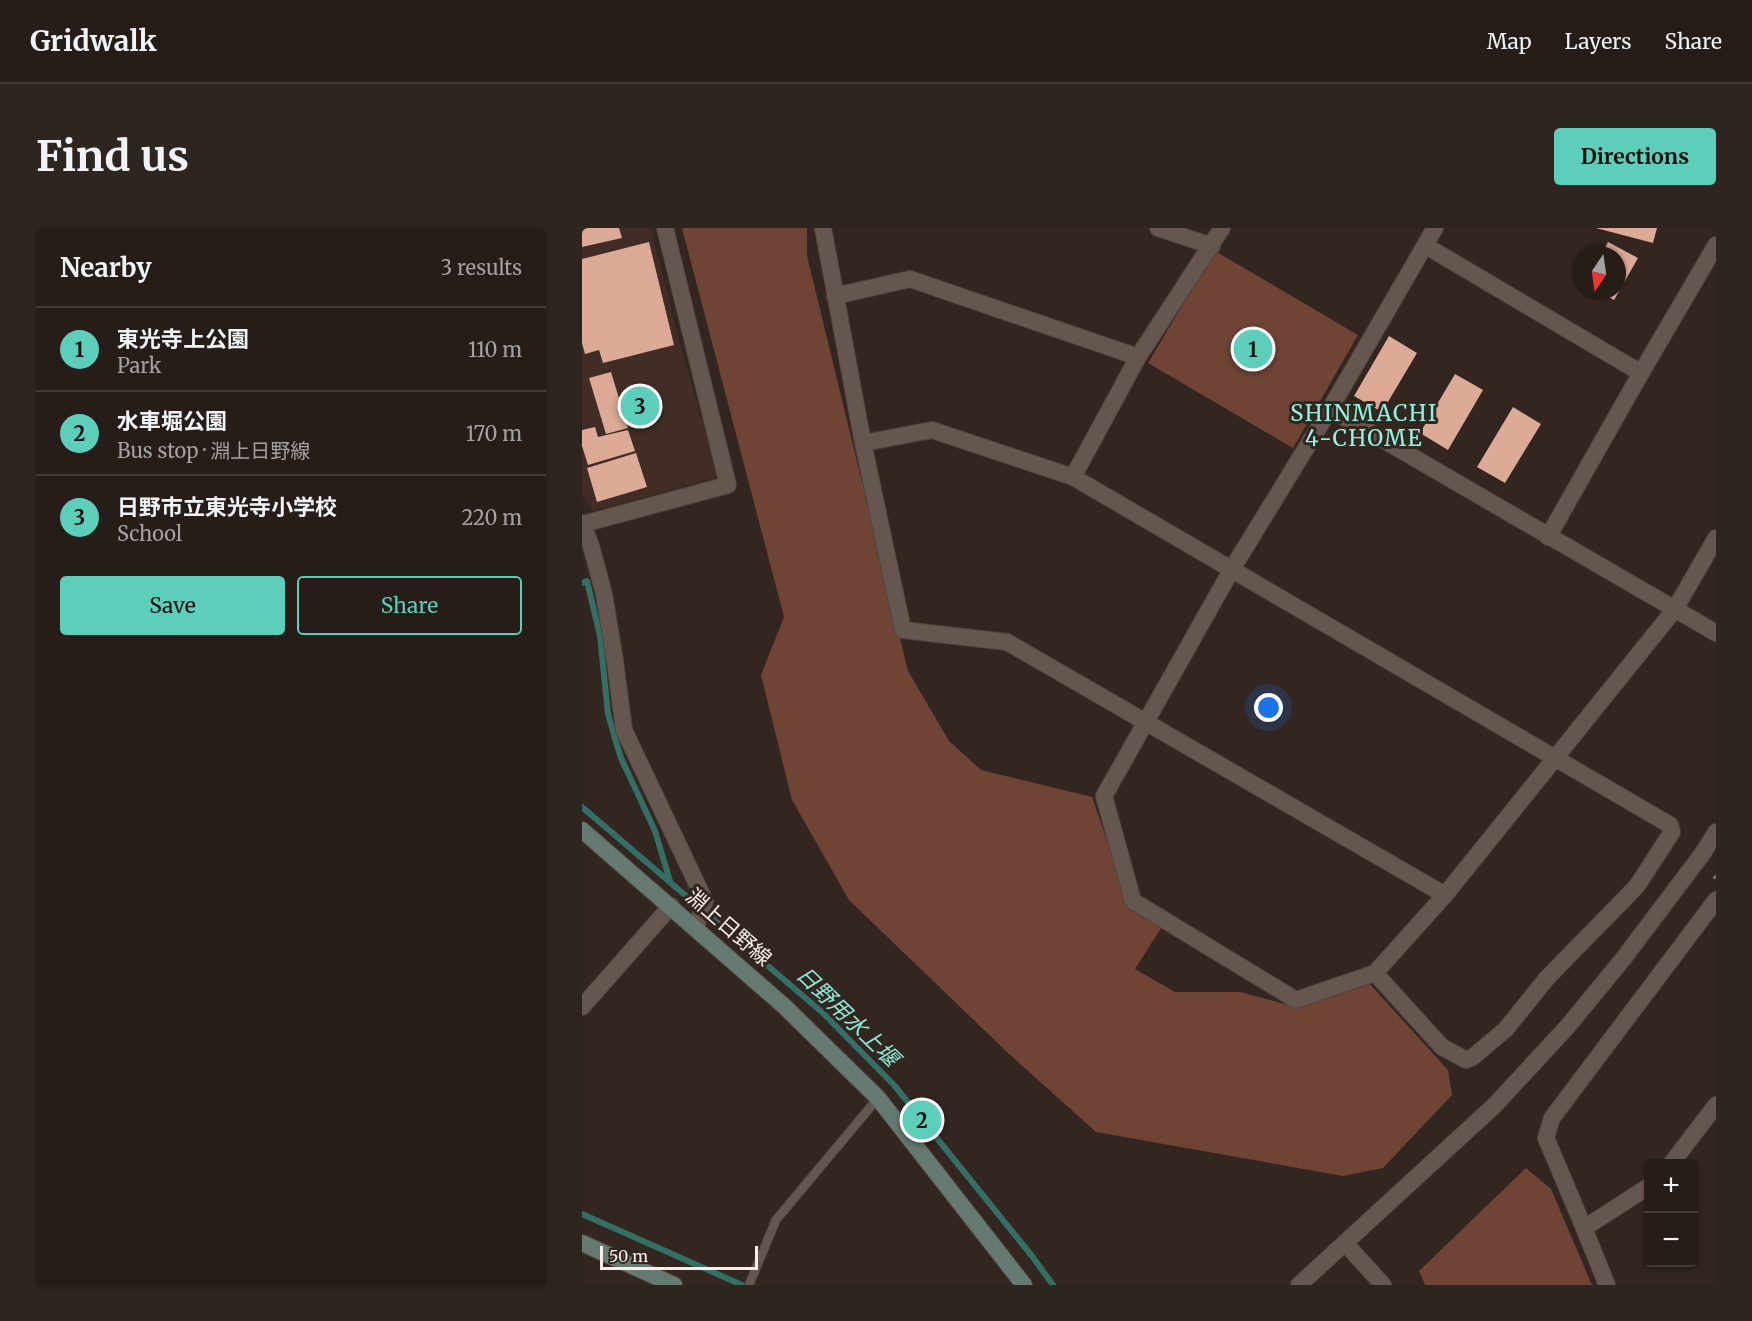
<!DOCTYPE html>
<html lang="en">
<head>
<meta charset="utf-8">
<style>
	:root { --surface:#261c18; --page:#2e2521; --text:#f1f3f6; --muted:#a4a1a2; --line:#423a37; --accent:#5cceba }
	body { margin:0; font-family:Merriweather,"Noto Sans JP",serif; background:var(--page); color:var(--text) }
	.controls { position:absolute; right:18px; bottom:18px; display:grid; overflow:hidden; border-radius:6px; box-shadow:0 2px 4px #0004 }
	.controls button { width:54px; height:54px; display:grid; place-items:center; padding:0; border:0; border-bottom:2px solid var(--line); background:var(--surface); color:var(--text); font:30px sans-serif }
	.compass { position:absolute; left:990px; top:18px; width:54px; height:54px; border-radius:50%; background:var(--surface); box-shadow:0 2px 4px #0004; rotate:193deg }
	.scale { position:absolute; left:18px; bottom:15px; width:158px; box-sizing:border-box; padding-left:6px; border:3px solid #f7edea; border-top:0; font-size:16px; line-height:21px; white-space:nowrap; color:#f7edea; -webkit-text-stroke:4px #332520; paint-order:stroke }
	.you { position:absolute; left:687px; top:480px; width:21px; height:21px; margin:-15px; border:4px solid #fff; border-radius:50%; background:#1a73e8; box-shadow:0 0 0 9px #1a73e833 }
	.badge { display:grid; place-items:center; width:39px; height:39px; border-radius:50%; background:var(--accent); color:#111; font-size:20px; font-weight:700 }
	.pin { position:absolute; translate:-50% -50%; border:3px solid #fff; box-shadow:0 2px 6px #0006 }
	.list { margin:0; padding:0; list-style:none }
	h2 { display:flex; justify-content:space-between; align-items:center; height:78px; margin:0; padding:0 24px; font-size:26px }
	h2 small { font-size:20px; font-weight:400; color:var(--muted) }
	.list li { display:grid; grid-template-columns:39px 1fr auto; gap:18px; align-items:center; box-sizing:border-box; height:84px; padding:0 24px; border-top:2px solid var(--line) }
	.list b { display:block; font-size:22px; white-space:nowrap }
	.list p { margin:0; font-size:20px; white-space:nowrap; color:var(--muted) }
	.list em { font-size:20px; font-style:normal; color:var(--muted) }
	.actions { display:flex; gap:12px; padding:18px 24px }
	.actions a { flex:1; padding:14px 0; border:2px solid var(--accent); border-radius:6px; text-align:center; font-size:21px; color:var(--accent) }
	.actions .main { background:var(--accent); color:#111 }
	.map { position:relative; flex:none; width:1134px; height:1057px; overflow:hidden; border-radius:6px }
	header { display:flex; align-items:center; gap:36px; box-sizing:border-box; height:84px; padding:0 30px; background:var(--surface); border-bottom:2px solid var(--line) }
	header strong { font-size:28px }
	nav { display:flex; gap:33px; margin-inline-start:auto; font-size:21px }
	.intro { display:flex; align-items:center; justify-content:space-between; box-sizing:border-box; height:144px; padding:0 36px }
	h1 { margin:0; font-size:42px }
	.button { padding:15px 27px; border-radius:6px; background:var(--accent); color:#111; font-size:21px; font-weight:700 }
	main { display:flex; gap:36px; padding:0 36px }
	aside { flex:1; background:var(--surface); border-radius:6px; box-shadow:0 2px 4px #0004 }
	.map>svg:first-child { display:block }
</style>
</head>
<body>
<header>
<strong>Gridwalk</strong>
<nav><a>Map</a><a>Layers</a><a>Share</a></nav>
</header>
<div class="intro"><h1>Find us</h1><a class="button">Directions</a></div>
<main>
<aside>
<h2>Nearby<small>3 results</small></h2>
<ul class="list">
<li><span class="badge">1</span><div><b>東光寺上公園</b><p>Park</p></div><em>110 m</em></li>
<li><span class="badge">2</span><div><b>水車堀公園</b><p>Bus stop · 淵上日野線</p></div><em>170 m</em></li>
<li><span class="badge">3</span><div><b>日野市立東光寺小学校</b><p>School</p></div><em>220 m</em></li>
</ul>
<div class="actions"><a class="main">Save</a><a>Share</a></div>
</aside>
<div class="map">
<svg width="1134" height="1057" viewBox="0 0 1134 1057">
	<rect width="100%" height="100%" fill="#332520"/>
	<!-- built -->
	<path fill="#412d26" d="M0 0H69L96 108 136 249 11 283 0 267Z"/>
	<!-- green -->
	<path fill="#6f4435" d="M100 0H225V28L326 443 367 513 399 542 510 569 547 676 581 697 553 741 593 764H658L711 778 785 753 866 842 870 867 801 940 761 948 514 904 426 825 267 672 210 572 179 447 202 389Z
		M633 23 776 107 711 220 566 135Z
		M944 940 969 961 1010 1057H843L837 1043Z"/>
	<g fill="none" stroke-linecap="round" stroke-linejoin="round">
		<!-- stream -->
		<path stroke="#336f64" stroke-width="6" d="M0 355 5 353 18 408 26 486 31 504 39 530 73 603 88 653
			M0 579 241 785 312 857 450 1028 471 1057
			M0 986 160 1057"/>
	</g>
	<!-- building -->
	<path fill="#dcaa97" d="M0 0H37L40 10 0 19Z
		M1014 0H1075L1071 15Z
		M67 14 92 117 21 135 17 122 3 126 0 115V31Z
		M1026 14 1056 30 1032 72 1016 63H1035V27H1019Z
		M807 108 835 125 800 184 772 168Z
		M29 144 46 200 24 206 7 150Z
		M873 146 901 162 866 222 838 205Z
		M931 179 959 196 923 255 895 239Z
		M13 199 16 209 46 202 53 223 6 237 0 218V202Z
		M54 225 65 259 15 274 5 240Z"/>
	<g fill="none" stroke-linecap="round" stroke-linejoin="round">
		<defs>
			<path id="service" d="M167 1057 194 992 296 870"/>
			<path id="minor" d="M241 0 281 215 321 402 425 414 863 667
				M576 0 630 18
				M844 18 1059 145
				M253 68 328 51 556 129
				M748 181 1134 405
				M281 215 350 202 491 249 1088 597 1090 604 1055 658 965 750 924 801 891 829 884 832 860 819 793 745 714 772 551 673 522 568 650 341 748 181 853 0
				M491 249 556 129 640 0
				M0 295 9 318 22 366 33 433 42 502 123 673 114 699
				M1 296 146 257 83 0
				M966 309 1059 145 1134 17
				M793 745 863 667 1093 381 1134 310
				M0 779 89 678
				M1089 936 1134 877
				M1002 1000 964 910 970 890 1134 672
				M763 1015 801 1057
				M1025 1057 1002 1000 1066 959"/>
			<path id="tertiary" d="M717 1057 913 877 986 798 1041 731 1121 625 1134 604"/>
			<path id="secondary" d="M0 602 202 778 296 870 442 1057
				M0 1015 92 1057"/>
		</defs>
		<!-- service casing -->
		<use href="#service" stroke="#504440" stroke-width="10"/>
		<!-- minor casing -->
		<use href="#minor" stroke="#504440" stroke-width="18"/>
		<!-- tertiary casing -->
		<use href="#tertiary" stroke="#504440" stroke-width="18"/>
		<!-- secondary casing -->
		<use href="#secondary" stroke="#504440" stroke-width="18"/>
		<!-- path -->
		<path stroke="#7d706c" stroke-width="4" stroke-dasharray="4.5 4.5" stroke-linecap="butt" d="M1132 648 1134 650"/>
		<!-- service -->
		<use href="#service" stroke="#665650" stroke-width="8"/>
		<!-- minor -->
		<use href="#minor" stroke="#665650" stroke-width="16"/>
		<!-- tertiary -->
		<use href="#tertiary" stroke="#665650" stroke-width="16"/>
		<!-- secondary -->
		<use href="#secondary" stroke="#657a70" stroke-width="16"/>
	</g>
	<g text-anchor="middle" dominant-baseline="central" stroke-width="6" stroke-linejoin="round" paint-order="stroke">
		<!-- street labels -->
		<g font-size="21" fill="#f7edea" stroke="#332520">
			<text transform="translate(147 699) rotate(41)">淵上日野線</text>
		</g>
		<!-- neighbourhood labels -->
		<g font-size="22" letter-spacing="1.5" fill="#8ef4e0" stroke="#332520">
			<text x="782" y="185">SHINMACHI<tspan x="782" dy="25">4-CHOME</tspan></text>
		</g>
		<!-- water labels -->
		<g font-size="22" font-style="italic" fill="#89e9d6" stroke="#332520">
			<text transform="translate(266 788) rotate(44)">日野用水上堰</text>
		</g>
	</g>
</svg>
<div class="controls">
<button>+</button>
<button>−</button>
</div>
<svg class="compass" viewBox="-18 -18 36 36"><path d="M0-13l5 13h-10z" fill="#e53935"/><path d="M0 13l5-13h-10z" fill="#a4a1a2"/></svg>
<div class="scale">50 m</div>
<div class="you"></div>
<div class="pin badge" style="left:671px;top:121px">1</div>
<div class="pin badge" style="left:340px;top:892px">2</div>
<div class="pin badge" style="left:58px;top:178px">3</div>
</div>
</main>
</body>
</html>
